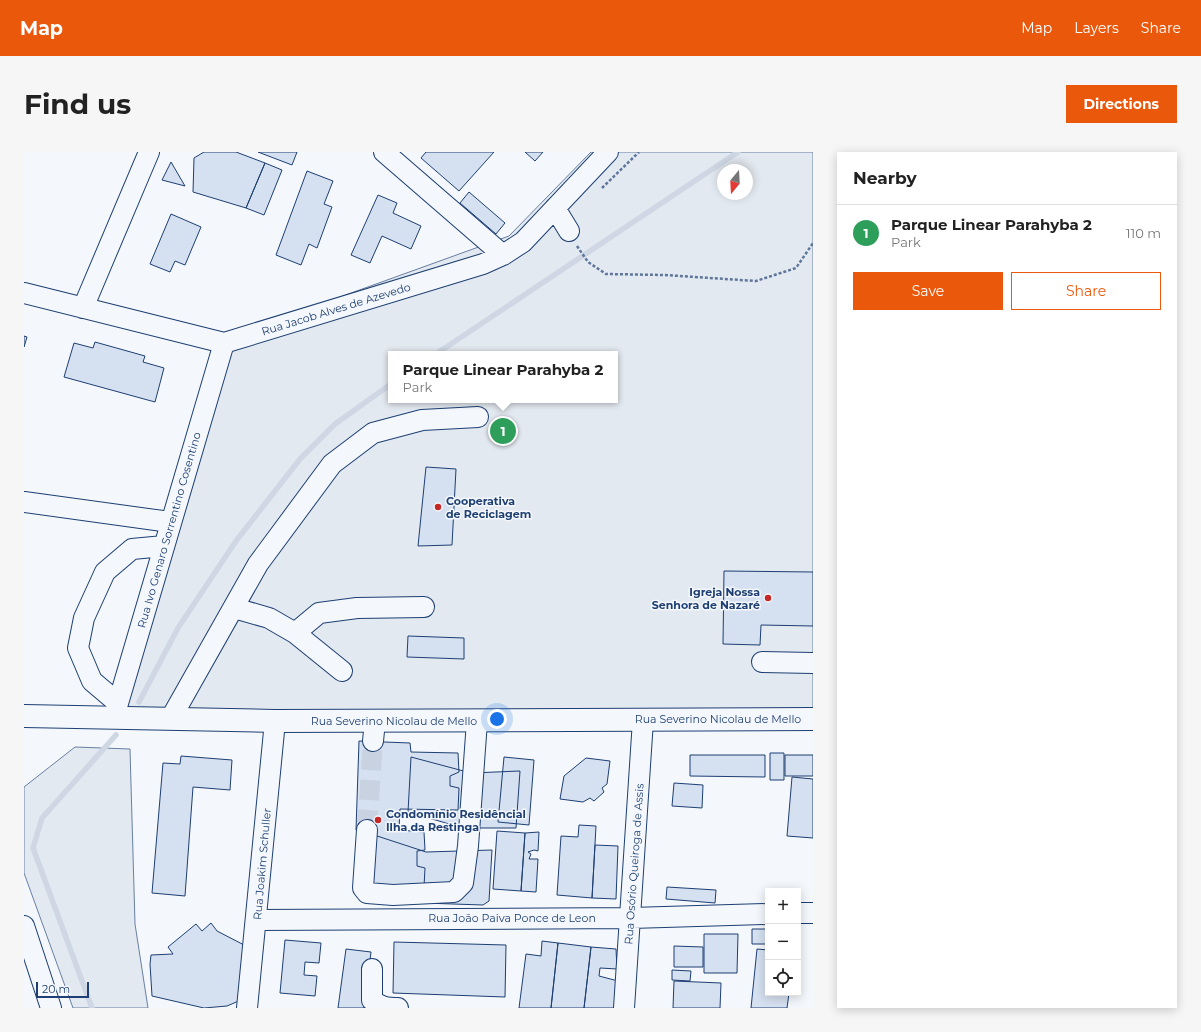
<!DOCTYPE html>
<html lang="en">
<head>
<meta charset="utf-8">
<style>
	:root { --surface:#fff; --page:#f6f6f6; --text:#222; --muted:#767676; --line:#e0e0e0; --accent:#ea580c }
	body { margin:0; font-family:Montserrat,sans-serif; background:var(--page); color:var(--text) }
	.controls { position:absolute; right:12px; bottom:12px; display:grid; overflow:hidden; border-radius:0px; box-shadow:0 2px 10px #0003 }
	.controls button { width:36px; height:36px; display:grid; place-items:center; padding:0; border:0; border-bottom:1px solid var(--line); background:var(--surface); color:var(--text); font:20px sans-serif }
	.compass { position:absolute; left:693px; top:12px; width:36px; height:36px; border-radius:50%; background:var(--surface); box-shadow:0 2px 10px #0003; rotate:198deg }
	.scale { position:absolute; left:12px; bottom:10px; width:53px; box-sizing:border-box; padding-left:4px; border:2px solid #1d3f73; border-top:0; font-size:11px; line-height:14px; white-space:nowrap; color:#1d3f73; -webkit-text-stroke:3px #f4f7fb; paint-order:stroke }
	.you { position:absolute; left:473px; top:567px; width:14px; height:14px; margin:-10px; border:3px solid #fff; border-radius:50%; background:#1a73e8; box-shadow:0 0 0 6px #1a73e833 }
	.badge { display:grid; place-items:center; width:26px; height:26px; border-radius:50%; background:var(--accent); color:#fff; font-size:13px; font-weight:700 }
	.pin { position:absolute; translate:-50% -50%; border:2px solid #fff; box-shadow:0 1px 4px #0006 }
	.popup { position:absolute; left:364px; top:199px; width:230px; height:52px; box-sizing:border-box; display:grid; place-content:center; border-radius:0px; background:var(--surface); filter:drop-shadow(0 1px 3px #0005); font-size:13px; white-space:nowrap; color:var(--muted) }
	.popup b { font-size:15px; color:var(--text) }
	.popup::after { content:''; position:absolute; left:50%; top:100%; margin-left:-8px; border:8px solid transparent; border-top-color:var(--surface) }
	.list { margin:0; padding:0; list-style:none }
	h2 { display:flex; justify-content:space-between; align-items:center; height:52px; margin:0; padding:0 16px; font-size:17px }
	h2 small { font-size:13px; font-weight:400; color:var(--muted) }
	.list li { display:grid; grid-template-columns:26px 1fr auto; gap:12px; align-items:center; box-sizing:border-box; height:56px; padding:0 16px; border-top:1px solid var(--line) }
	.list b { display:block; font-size:15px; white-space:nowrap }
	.list p { margin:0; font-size:13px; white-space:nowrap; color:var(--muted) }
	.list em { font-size:13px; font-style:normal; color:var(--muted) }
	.actions { display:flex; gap:8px; padding:12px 16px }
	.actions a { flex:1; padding:9px 0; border:1px solid var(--accent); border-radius:0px; text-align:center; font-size:14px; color:var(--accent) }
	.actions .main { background:var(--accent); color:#fff }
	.icon { flex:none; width:22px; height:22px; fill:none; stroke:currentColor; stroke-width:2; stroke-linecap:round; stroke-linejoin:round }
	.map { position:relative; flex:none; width:789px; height:856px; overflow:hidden; border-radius:0px }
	header { display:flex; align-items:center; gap:24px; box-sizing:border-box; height:56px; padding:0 20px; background:var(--accent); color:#fff }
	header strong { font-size:19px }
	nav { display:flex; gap:22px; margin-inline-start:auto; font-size:14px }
	.intro { display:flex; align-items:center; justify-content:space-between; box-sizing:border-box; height:96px; padding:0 24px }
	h1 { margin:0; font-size:28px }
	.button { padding:10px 18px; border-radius:0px; background:var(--accent); color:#fff; font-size:14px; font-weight:700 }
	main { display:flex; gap:24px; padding:0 24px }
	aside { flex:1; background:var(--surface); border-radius:0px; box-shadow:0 2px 10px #0003 }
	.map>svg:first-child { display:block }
</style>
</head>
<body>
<header>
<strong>Map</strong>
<nav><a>Map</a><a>Layers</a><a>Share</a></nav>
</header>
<div class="intro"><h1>Find us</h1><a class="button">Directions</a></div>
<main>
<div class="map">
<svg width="789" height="856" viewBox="0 0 789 856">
	<rect width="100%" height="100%" fill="#f4f7fb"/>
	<!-- green -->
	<path fill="#e3e9f0" stroke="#687fa3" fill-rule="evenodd" d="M567 0H789V565L86 564 197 188 485 84ZM699 18H723V42H699ZM367 202H591V248H367Z
		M51 595 106 597 111 772 124 856H49L0 721V635Z"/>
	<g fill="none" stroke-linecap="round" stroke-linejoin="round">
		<!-- stream -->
		<path stroke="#cfd7e4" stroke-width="5.5" d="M412 202 714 0
			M115 550 154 476 212 389 276 307 311 272 367 232
			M68 856 9 696 18 666 92 583"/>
	</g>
	<!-- building -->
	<path fill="#d5e0f0" stroke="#1d3f73" d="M180 0H212L241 11 222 56 169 40 170 6Z
		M234 0H273L268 13Z
		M402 0H470L435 39 397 6Z
		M501 0H519L511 9Z
		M147 10 161 34 138 28Z
		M241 11 258 18 240 63 222 56Z
		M283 19 309 29 300 52 308 55 293 96 285 92 277 113 252 103Z
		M445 40 481 71 472 82 436 51Z
		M354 43 373 51 369 61 397 74 387 97 358 84 346 111 327 103Z
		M147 62 177 75 161 113 151 109 146 120 126 112Z
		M0 184 3 185 0 195Z
		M71 190 121 204 119 210 140 216 131 250 40 225 50 191 69 196Z
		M402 315 432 317 428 393 394 394Z
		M700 419 789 420V474L737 473 736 493 699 492Z
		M384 484 440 486V507L383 505Z
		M335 589 386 591 387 600 434 601 435 620 426 624V634L435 636 434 658 376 657 375 678 400 680 401 698 393 699V714L401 716 400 735 348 736 350 678H332Z
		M746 601H760V628H746Z
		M666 603H741V625L666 624Z
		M761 603H789V624H761Z
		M157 604 208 608 206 638 169 635 161 744 128 741 139 611 156 612Z
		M387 605 447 621 496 619 492 676H439L384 660Z
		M480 605 510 608 505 673 474 670Z
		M562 606 586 609 583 632 578 636 580 640 570 649 566 646 559 650 536 647 540 624Z
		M768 625 789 627V686L763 684Z
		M650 631 679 633 678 656 648 654Z
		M555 673 572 674 568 746 533 743 537 684 554 685Z
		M473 679 501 681 497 739 469 737Z
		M515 680 514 699 510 698 504 700 507 702 505 707H514L512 740 497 739 501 681Z
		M347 682 402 700 468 698 465 749 459 753 399 751 342 734Z
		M571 693 594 694 592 747 568 746Z
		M643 735 692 738 691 751 642 747Z
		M187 771 193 779 222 794 224 845 203 854 180 856 128 844 126 812 127 803 149 802 144 795 172 772 178 779Z
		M728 777H744V792H728Z
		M680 782H714L713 821H680Z
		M261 788 297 791 295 811 281 810 280 823 293 824 291 844 256 841Z
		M518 789 534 791 527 856H495L502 802 517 804Z
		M370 790 482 793 481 845 369 841Z
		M534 791 567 795 560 856H527Z
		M650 794 679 795V815H650Z
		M567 795 592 797 593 817 576 816 575 824 594 829 590 856H560Z
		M322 797 347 800 340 856H314Z
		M733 797 744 798V841H765L763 856H727Z
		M648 818 667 819 666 829 648 828Z
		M650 829 697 831 696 856H649Z"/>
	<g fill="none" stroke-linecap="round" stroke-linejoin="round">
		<!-- minor-tunnel -->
		<path stroke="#c9d2e0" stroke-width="20" stroke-dasharray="20 10" stroke-linecap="butt" d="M343 678 349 589"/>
		<defs>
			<path id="minor" d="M360 0 479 103
				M531 56 545 79
				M0 141 200 191 459 112 479 103 499 90 584 0
				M59 156 125 0
				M0 350 146 370
				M210 456 245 466 271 481 318 519
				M271 481 295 461 333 456 400 455
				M738 510 789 511
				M94 551 68 529 54 496 60 466 81 420 108 397 140 394
				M90 565 200 191
				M147 566 234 412 308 312 349 281 398 268 454 265
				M349 589 351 569
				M343 678 339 736 343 741 369 743 430 740 439 731 444 694 453 569
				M774 761H789
				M233 768 607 766 744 762
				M0 774 27 856
				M348 817V848C356 855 363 856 374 856
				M223 856 251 569
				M600 856 619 568"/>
			<path id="major" d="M0 564 251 569 789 567"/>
		</defs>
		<!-- minor casing -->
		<use href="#minor" stroke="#1d3f73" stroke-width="22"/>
		<!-- major casing -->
		<use href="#major" stroke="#1d3f73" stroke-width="24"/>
		<!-- path -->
		<path stroke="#5e769c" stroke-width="2.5" stroke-dasharray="3 2" stroke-linecap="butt" d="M578 36 615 0
			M553 94 564 110 582 122 641 123 732 129 772 116 789 91"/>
		<!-- minor -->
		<use href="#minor" stroke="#f4f7fb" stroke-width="20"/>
		<!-- major -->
		<use href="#major" stroke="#f4f7fb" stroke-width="22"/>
	</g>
	<!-- markers -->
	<g fill="#c62828" stroke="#f4f7fb" stroke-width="1.5">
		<circle cx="414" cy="355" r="4"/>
		<circle cx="744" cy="446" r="4"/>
		<circle cx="354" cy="668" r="4"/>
	</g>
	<g text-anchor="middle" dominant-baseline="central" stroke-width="3" stroke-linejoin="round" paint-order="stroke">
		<!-- street labels -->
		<g font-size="11" fill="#1d3f73" stroke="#f4f7fb">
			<text transform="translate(312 157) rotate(-17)">Rua Jacob Alves de Azevedo</text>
			<text transform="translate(145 378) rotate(-74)">Rua Ivo Genaro Sorrentino Cosentino</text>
			<text x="694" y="567">Rua Severino Nicolau de Mello</text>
			<text x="370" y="569">Rua Severino Nicolau de Mello</text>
			<text transform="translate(238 712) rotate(-85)">Rua Joakim Schuller</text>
			<text transform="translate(610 712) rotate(-86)">Rua Osório Queiroga de Assis</text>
			<text x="488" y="766">Rua João Paiva Ponce de Leon</text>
		</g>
		<!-- poi labels -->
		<g font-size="11" font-weight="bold" fill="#1d3f73" stroke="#f4f7fb" text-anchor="start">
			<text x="422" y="349">Cooperativa<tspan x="422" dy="13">de Reciclagem</tspan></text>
			<text x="736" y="440" text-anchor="end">Igreja Nossa<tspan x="736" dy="13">Senhora de Nazaré</tspan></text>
			<text x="362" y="662">Condomínio Residêncial<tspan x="362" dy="13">Ilha da Restinga</tspan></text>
		</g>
	</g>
</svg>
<div class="controls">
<button>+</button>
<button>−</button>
<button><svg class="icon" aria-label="locate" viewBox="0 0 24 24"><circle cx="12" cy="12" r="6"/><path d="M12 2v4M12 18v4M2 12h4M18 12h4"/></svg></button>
</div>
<svg class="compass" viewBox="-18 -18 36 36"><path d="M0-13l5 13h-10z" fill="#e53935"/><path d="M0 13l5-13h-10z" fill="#767676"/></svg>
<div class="scale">20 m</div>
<div class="you"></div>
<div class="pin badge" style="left:479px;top:279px;background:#2e9e5b">1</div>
<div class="popup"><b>Parque Linear Parahyba 2</b>Park</div>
</div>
<aside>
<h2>Nearby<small></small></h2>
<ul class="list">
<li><span class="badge" style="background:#2e9e5b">1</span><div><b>Parque Linear Parahyba 2</b><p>Park</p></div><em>110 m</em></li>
</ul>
<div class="actions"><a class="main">Save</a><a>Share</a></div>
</aside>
</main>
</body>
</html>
